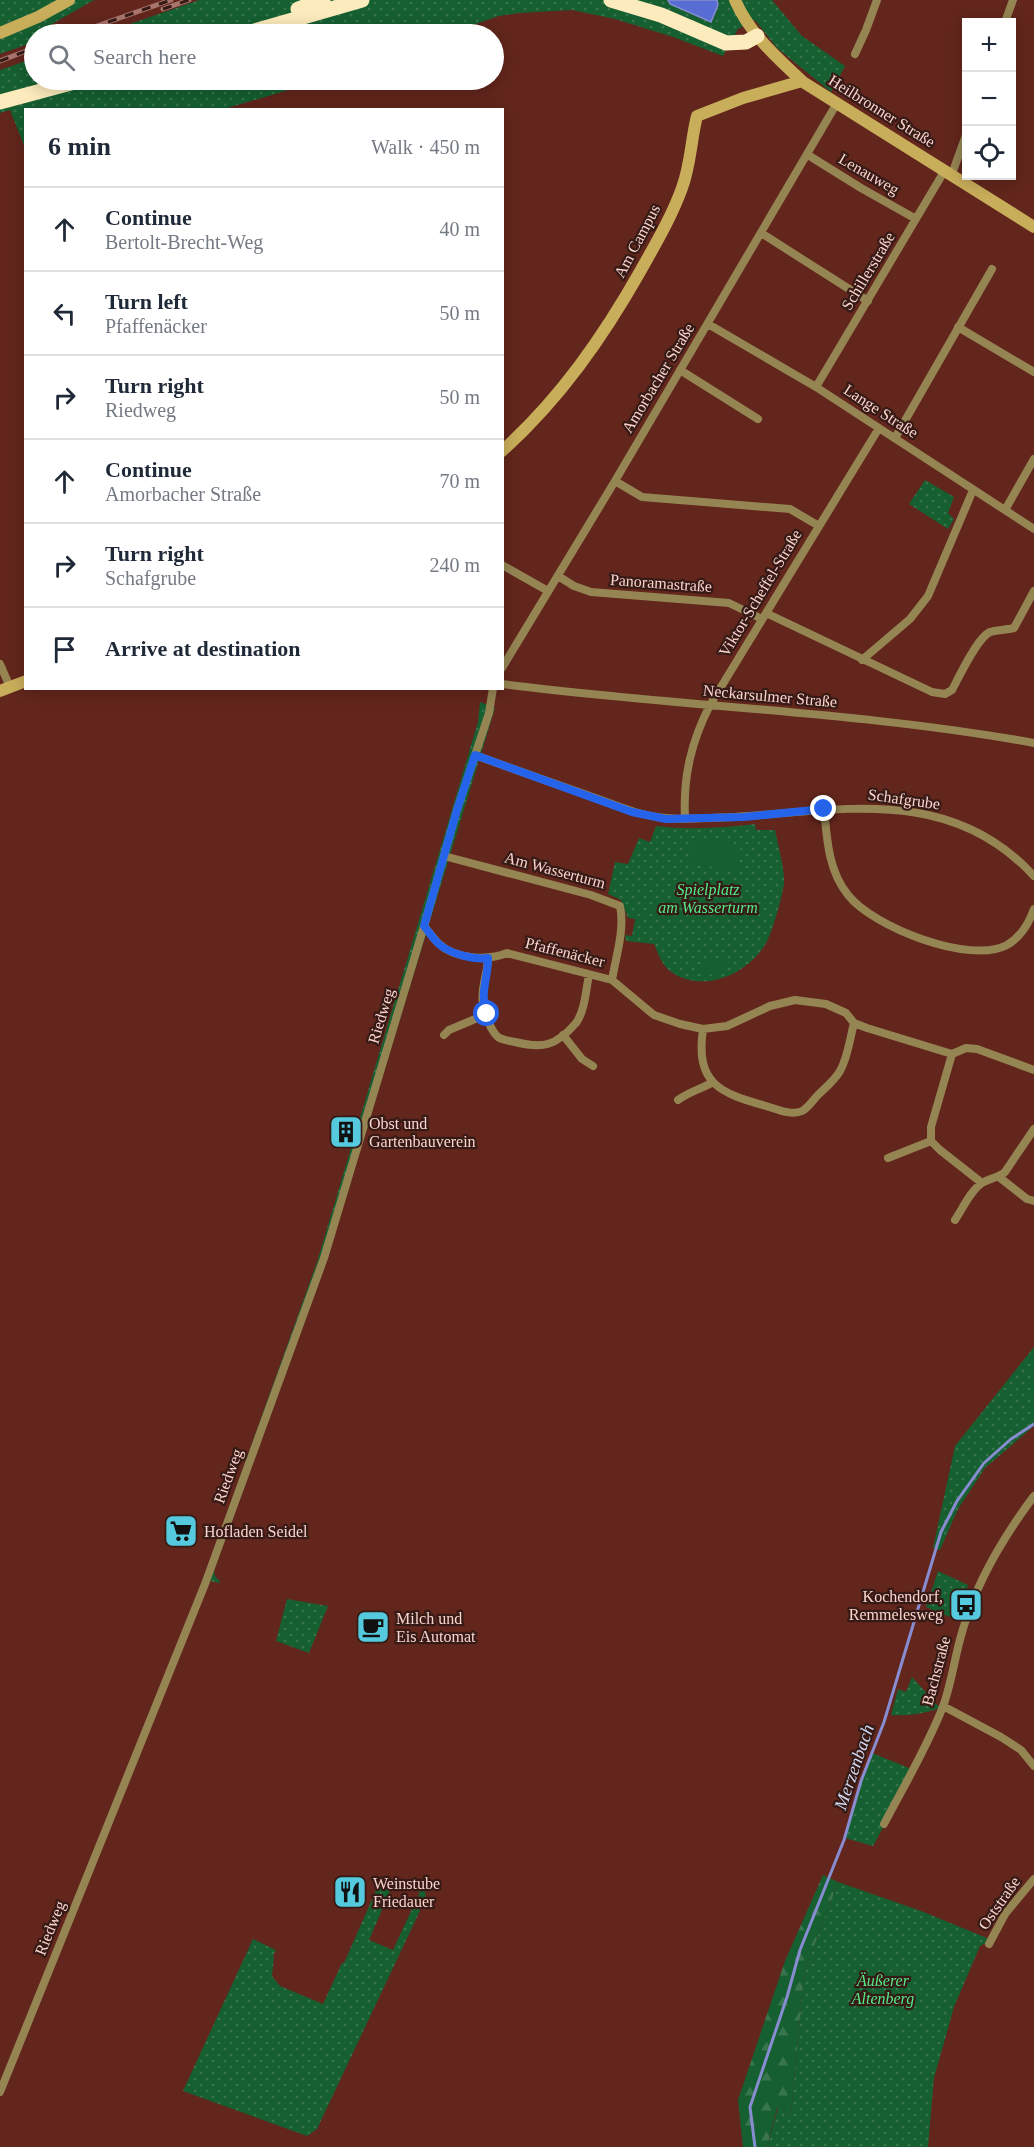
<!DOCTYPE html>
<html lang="en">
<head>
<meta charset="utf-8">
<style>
	:root { --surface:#fff; --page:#f2f2f3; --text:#1f2937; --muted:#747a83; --line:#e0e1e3 }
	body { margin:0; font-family:"Times New Roman",serif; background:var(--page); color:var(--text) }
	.controls { position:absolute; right:18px; top:18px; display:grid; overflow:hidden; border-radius:0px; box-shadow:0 3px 15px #0003 }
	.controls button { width:54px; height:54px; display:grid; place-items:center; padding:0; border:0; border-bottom:2px solid var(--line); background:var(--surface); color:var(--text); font:30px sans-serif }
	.stop { position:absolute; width:18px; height:18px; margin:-14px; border:4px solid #2563eb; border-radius:50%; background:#fff }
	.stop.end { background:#2563eb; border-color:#fff; box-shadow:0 2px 6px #0008 }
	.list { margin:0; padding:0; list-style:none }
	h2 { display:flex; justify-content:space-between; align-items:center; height:78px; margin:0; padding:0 24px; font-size:26px }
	h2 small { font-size:20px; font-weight:400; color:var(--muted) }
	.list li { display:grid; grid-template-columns:39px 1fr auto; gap:18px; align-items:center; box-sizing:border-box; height:84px; padding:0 24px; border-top:2px solid var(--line) }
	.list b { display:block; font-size:22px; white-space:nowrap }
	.list p { margin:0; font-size:20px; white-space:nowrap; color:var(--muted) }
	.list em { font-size:20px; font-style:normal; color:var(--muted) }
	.icon { flex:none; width:33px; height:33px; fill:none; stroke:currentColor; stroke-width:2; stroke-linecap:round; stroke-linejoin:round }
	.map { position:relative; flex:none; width:1034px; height:2147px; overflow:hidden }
	.search { position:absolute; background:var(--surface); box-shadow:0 3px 15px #0003; left:24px; top:24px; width:480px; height:66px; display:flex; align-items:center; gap:15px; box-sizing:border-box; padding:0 21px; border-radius:33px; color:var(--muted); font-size:22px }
	.panel { position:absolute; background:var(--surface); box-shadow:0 3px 15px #0003; left:24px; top:108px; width:480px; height:582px; border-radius:0px }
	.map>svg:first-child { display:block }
</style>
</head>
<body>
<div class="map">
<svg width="1034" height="2147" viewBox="0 0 1034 2147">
	<defs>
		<pattern id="green-dots" width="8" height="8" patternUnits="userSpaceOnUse" patternTransform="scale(1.5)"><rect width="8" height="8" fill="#155f31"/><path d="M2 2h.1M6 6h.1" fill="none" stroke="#38754e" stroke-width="1.8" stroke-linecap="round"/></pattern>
		<pattern id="forest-firs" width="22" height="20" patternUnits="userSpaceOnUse" patternTransform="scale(1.5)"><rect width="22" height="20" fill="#155f31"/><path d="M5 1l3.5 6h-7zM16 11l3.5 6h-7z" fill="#38754e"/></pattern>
	</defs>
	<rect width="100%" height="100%" fill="#62261c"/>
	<!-- green -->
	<path fill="url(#green-dots)" d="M0 0H94L40 31 42 34H34V42L0 54Z
		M199 0H772L802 36 845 66 831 92 777 48 755 20 738 29 723 56 673 37 615 19 572 10 519 13 499 16 447 34H338L337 30 323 34H101Z
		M34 58V80H312V83L224 109 26 110 25 148 10 110 0 113V70Z
		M925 480 954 497 948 513 954 519 948 529 909 504Z
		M480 702 495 708 324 1268 214 1570 215 1576 221 1583 203 1580 317 1262 478 722Z
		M755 824 756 830H775C778 845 785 870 784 884 782 897 773 930 767 941 750 974 702 995 670 971 662 965 658 953 654 944L626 941 625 935 632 936 635 919 628 918 621 900 608 894 615 862 628 864 639 838 650 842 656 826C689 830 722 828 755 824Z
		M1034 1347V1426L985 1468 958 1509 940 1550 933 1548 955 1446Z
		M938 1571 968 1585 957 1620 926 1607Z
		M287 1599 328 1606 309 1653 276 1641Z
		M912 1677 940 1708C923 1714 908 1716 891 1715L898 1689 906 1692Z
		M872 1753 914 1770 873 1846 845 1838 861 1781Z
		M382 1877 394 1882 369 1940 393 1950 420 1892 411 1889 413 1883C423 1883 425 1888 426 1898L317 2129 307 2136 183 2091 253 1939 276 1950 273 1956 274 1958 272 1976 280 1986 323 2004 342 1963H344Z
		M838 1882 921 1911 992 1940 980 1946 954 2007 934 2078 928 2147H767L778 2108 791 2114 804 1973Z"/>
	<!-- forest -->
	<path fill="url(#forest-firs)" d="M823 1875 838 1882 804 1973 791 2114 777 2108 767 2147H743L738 2100 785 1961Z"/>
	<!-- pitch -->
	<path fill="#155f31" d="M694 837 741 845 737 871 689 863Z
		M705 961H727L728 967 716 975 699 973 697 970 700 964Z"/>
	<!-- water -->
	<path fill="#576dd3" stroke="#888cd1" stroke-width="1.5" d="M668 0H717L718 5 711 22 670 4Z"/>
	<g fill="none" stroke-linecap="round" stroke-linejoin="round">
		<!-- stream -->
		<path stroke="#888cd1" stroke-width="3" d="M755 2147 750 2107 787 1997 800 1950 844 1840 861 1781 884 1722 941 1532 957 1501 984 1463 1011 1439 1034 1424"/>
		<!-- street -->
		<path stroke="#958553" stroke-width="8" d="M1005 22 1013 0
			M855 54 866 30 877 0
			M808 155 861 188 916 219
			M952 174 966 135
			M761 233 868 301
			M708 324 816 387 1034 529
			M958 327 1034 372
			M680 370 758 419
			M816 387 945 170
			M895 438 992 269
			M615 481 642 497 790 509 819 526
			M1005 510 1034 459
			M502 565 548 591
			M558 576 574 586 591 592 729 603 762 619
			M766 613 932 692 945 694 952 690C959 677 977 638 990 632 996 630 1006 630 1014 628L1034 591
			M862 660 910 619 928 596 973 490
			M0 664 10 687
			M502 668 615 481 837 103
			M502 684C679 707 859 711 1034 743
			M475 755C513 769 550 782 587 795 613 804 638 816 666 818 680 820 696 818 711 818 826 815 944 778 1034 876
			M824 809C827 839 828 870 848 895 873 927 970 965 1007 945 1021 937 1029 923 1034 909
			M685 818C683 777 691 742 710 705L879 428
			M444 856 591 895 620 906C625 929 616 956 612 980
			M424 926C429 932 434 939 439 944 456 959 487 961 507 953L612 980 654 1015 680 1024 703 1029 727 1026 770 1006 795 1000 826 1004 846 1013 854 1023 867 1028 952 1054 966 1048 977 1049 1034 1070
			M488 958C488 973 480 989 483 1003 485 1013 490 1030 498 1037 502 1040 510 1041 515 1042 543 1049 556 1046 576 1023 585 1011 586 989 589 975
			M703 1029C695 1084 720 1093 766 1106 776 1109 792 1116 802 1111 808 1108 813 1100 818 1095 825 1088 835 1080 840 1071 848 1057 850 1038 854 1023
			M444 1035 449 1030 487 1014
			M563 1035 582 1059 593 1066
			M952 1054 931 1127V1141L940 1150 982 1183
			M678 1100C689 1092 701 1089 713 1082
			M888 1158 931 1141
			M999 1177 1027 1199 1034 1201
			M955 1220C963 1208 971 1190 982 1183 990 1178 998 1178 1005 1172L1034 1129
			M943 1706 1001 1737 1021 1750 1034 1766
			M884 1824C904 1786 926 1749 942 1709 951 1687 955 1654 963 1629 977 1581 1004 1536 1034 1496
			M989 1944 1005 1914 1034 1879
			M0 2092 205 1584 324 1258 424 926 457 810 489 713 493 688"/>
		<!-- secondary -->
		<path stroke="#c8ad5a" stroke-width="12" d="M735 0C749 33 777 58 803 82L1034 227
			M0 33 38 17 69 0
			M502 451C560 399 603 337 641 270 656 243 672 216 682 188 691 164 691 139 697 116L743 98 802 81
			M0 691 26 681"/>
		<!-- highway -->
		<path stroke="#fcebbc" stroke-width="15" d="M611 0 661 15 726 43 746 42 757 36
			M298 9 323 0
			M244 34 362 0
			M0 102 82 80"/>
		<defs>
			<path id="rail" d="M163 9 189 0
				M74 34 171 0
				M0 61 34 48"/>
		</defs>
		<!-- rail casing -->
		<use href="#rail" stroke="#a8756d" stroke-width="5"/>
		<!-- rail -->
		<use href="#rail" stroke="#351a15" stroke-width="3" stroke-dasharray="9" stroke-linecap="butt"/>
	</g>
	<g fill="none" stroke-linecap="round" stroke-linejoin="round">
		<!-- route -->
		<path stroke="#2563eb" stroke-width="8" d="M487 1014C479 992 488 981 488 958 474 960 451 954 440 945 434 940 429 932 424 926L457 810 475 755 632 812 666 819 743 817 824 809"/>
	</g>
	<!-- icons -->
	<defs>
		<symbol id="building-square" viewBox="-11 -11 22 22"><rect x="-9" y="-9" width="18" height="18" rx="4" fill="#55cadf" stroke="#351a15"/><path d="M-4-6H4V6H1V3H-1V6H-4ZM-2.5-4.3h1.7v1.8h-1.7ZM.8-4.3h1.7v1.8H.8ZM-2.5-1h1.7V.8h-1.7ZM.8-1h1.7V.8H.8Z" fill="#111"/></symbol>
		<symbol id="supermarket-square" viewBox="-11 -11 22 22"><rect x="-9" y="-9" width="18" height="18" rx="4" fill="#55cadf" stroke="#351a15"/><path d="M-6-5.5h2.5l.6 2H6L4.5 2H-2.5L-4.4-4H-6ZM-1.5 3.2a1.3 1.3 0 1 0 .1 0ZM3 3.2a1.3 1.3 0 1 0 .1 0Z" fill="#111"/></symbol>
		<symbol id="bus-square" viewBox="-11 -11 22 22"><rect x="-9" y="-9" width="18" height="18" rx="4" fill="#55cadf" stroke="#351a15"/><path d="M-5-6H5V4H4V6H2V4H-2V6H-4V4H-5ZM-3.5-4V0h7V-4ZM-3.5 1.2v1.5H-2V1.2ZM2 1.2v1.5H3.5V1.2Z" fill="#111"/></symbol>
		<symbol id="cafe-square" viewBox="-11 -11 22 22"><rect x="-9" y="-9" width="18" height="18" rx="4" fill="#55cadf" stroke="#351a15"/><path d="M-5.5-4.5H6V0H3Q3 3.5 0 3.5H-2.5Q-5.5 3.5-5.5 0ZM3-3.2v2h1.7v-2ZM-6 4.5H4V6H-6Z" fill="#111"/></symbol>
		<symbol id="restaurant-square" viewBox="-11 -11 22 22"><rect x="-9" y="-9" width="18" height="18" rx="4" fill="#55cadf" stroke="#351a15"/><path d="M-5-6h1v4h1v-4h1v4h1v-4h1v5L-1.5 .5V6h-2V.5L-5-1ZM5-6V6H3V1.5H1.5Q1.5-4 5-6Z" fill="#111"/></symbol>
	</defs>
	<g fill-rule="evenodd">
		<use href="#building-square" x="327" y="1113" width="38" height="38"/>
		<use href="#supermarket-square" x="162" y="1512" width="38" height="38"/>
		<use href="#bus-square" x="947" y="1586" width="38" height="38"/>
		<use href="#cafe-square" x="354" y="1608" width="38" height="38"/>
		<use href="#restaurant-square" x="331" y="1873" width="38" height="38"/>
	</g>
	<g text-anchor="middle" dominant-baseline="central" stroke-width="4.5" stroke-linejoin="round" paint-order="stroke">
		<!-- street labels -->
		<g font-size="16" fill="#fbd4cd" stroke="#351a15">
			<text transform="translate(882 111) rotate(32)">Heilbronner Straße</text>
			<text transform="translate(869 174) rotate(30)">Lenauweg</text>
			<text transform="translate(637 241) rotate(-62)">Am Campus</text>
			<text transform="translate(868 271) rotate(-59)">Schillerstraße</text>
			<text transform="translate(658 378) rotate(-59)">Amorbacher Straße</text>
			<text transform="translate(881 411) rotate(33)">Lange Straße</text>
			<text transform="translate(661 583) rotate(4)">Panoramastraße</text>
			<text transform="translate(760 593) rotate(-59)">Viktor-Scheffel-Straße</text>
			<text transform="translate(770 696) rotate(5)">Neckarsulmer Straße</text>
			<text transform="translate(904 799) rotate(8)">Schafgrube</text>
			<text transform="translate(555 870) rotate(15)">Am Wasserturm</text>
			<text transform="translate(565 952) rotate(14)">Pfaffenäcker</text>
			<text transform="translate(381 1016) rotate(-73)">Riedweg</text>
			<text transform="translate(228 1476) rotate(-70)">Riedweg</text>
			<text transform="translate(936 1671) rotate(-75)">Bachstraße</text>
			<text transform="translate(999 1903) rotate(-55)">Oststraße</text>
			<text transform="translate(50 1928) rotate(-68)">Riedweg</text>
		</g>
		<!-- park labels -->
		<g font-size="16" font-style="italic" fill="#53eb88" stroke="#351a15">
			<text x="708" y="889">Spielplatz<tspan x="708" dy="18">am Wasserturm</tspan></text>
			<text x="883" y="1980">Äußerer<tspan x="883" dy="18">Altenberg</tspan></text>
		</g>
		<!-- poi labels -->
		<g font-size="16" fill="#fbd4cd" stroke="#351a15" text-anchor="start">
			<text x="369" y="1123">Obst und<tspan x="369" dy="18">Gartenbauverein</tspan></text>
			<text x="204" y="1531">Hofladen Seidel</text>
			<text x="943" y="1596" text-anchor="end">Kochendorf,<tspan x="943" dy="18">Remmelesweg</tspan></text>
			<text x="396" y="1618">Milch und<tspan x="396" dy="18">Eis Automat</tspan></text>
			<text x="373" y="1883">Weinstube<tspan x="373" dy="18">Friedauer</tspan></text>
		</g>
		<!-- water labels -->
		<g font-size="18" font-style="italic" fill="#d1d9f4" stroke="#351a15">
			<text transform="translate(854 1767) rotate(-71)">Merzenbach</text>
		</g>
	</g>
</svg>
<div class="controls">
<button>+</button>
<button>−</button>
<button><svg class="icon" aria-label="locate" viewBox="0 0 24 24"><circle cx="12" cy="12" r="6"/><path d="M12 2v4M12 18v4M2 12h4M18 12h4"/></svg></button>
</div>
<div class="stop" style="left:487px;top:1014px"></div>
<div class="stop end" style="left:824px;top:809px"></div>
<div class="search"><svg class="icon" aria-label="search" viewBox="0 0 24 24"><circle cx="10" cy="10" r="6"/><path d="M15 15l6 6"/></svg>Search here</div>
<section class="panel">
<h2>6 min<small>Walk · 450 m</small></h2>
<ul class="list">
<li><svg class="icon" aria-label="ahead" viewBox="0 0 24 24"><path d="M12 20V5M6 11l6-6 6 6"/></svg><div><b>Continue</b><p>Bertolt-Brecht-Weg</p></div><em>40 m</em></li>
<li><svg class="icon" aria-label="left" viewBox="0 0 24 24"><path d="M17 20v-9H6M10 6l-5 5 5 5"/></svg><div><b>Turn left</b><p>Pfaffenäcker</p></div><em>50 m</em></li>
<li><svg class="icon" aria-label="right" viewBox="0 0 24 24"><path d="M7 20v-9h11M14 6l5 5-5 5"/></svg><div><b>Turn right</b><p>Riedweg</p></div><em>50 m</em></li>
<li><svg class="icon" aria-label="ahead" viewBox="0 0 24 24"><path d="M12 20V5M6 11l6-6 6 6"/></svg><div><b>Continue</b><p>Amorbacher Straße</p></div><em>70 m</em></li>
<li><svg class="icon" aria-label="right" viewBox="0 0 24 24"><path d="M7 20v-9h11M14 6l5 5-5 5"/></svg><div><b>Turn right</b><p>Schafgrube</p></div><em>240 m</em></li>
<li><svg class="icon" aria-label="arrive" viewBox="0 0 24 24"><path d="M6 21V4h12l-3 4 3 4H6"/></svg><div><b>Arrive at destination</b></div></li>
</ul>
</section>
</div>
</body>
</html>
